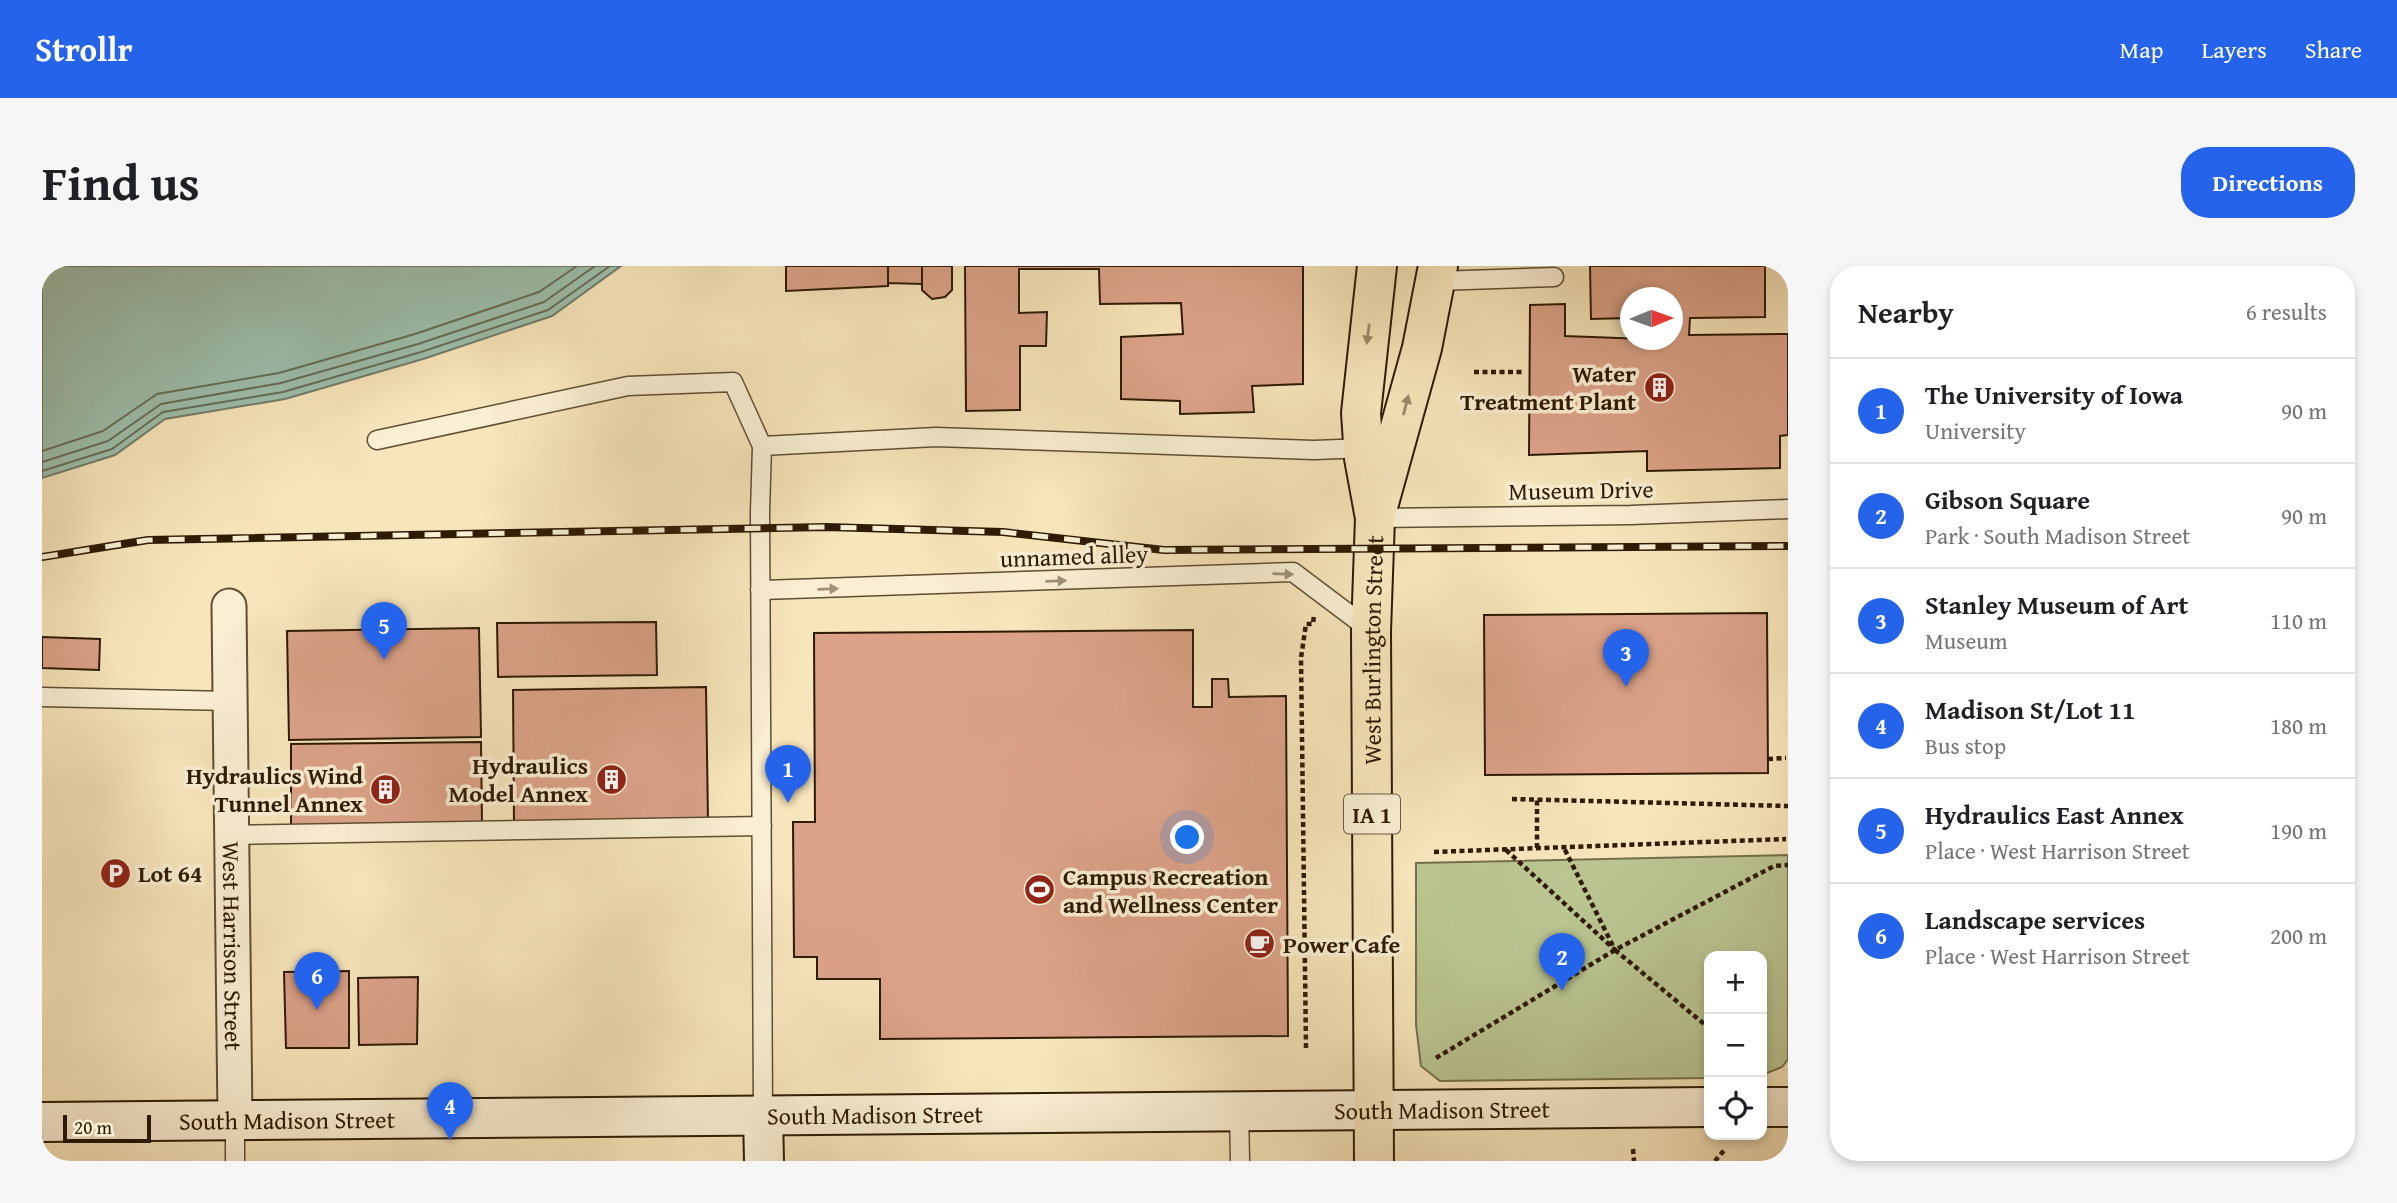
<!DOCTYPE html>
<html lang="en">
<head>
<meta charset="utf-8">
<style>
	:root { --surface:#fff; --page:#f6f6f6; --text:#202124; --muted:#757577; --line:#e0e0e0; --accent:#2563eb }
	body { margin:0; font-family:"Gentium Book Plus",serif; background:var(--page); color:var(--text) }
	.controls { position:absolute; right:21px; bottom:21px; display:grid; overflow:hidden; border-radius:14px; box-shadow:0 4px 10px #0003 }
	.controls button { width:63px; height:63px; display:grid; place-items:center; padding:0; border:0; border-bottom:2px solid var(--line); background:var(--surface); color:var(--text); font:35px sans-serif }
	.compass { position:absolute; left:1578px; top:21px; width:63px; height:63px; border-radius:50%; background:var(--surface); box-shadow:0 4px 10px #0003; rotate:89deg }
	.scale { position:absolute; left:21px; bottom:18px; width:88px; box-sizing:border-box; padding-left:7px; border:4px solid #2e1b04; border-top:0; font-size:19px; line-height:24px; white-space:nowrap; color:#2e1b04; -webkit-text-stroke:5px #faeed3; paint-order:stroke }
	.you { position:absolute; left:1146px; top:572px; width:24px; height:24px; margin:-18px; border:5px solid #fff; border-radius:50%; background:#1a73e8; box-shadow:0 0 0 10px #1a73e833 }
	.badge { display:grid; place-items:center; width:46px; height:46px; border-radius:50%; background:var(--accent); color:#fff; font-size:23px; font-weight:700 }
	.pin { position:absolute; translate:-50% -58px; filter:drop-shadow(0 2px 4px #0008) }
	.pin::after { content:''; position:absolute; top:37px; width:24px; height:21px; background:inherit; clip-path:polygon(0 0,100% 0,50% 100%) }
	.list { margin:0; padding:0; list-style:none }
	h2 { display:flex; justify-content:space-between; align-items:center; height:91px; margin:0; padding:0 28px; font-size:30px }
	h2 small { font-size:23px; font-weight:400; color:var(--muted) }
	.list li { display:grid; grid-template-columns:46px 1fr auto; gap:21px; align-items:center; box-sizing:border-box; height:105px; padding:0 28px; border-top:2px solid var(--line) }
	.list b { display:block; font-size:26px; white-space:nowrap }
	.list p { margin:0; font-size:23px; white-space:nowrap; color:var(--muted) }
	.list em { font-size:23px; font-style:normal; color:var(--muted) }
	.icon { flex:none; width:38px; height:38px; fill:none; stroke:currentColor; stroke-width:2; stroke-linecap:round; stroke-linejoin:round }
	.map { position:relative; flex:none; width:1746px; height:895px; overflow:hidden; border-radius:28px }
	header { display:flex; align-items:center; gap:42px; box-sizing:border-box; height:98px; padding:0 35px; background:var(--accent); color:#fff }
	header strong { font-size:33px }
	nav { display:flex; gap:38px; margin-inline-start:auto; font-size:24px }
	.intro { display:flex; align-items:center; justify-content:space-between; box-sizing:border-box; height:168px; padding:0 42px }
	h1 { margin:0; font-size:49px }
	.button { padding:18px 32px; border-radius:28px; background:var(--accent); color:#fff; font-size:24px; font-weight:700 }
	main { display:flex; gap:42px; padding:0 42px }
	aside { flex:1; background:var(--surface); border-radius:28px; box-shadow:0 4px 10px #0003 }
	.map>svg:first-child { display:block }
</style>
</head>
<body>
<header>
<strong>Strollr</strong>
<nav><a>Map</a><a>Layers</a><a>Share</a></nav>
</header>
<div class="intro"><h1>Find us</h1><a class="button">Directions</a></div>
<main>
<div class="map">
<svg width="1746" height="895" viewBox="0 0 1746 895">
	<rect width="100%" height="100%" fill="#f7e5bb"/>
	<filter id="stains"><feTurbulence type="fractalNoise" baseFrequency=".00286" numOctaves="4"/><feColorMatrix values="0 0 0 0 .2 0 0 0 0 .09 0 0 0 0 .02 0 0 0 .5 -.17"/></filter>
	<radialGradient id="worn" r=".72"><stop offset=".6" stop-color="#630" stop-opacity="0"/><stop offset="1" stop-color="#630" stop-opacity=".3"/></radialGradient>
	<!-- green -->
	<path fill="#bac592" stroke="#74704b" stroke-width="2" d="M1746 589V793L1740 801 1720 809V690H1667V812L1398 815 1379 800 1374 759V597Z"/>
	<!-- water -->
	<path fill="#9dbfad" stroke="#717d69" stroke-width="2" d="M0 0H579L510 50 381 93 243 133 123 153 73 189 0 212Z"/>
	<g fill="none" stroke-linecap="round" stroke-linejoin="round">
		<!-- shore -->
		<path stroke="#666d58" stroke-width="2" d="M0 185 61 165 115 128 237 107 373 68 497 26 535 0
			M0 196 66 175 119 138 239 117 376 78 502 36 553 0
			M0 205 70 183 121 146 241 126 379 86 506 44 568 0"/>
	</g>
	<!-- building -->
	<path fill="#dba288" stroke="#2e1b04" stroke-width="2" d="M744 0H846V20L744 25Z
		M846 0H880V18L846 17Z
		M880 0H910V24L903 31 890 33 880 24Z
		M923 0H1261V118L1210 120 1212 146 1138 148V135L1079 133V71L1141 68 1139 37 1058 38 1057 3H977V47L1005 46 1004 80H978V144L924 145Z
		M1548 0H1723V51L1648 52 1647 69 1746 68V169L1738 170V202L1605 205V185L1487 189 1488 39 1523 38V70L1630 74 1633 70 1635 51H1630V32H1588V52L1549 53Z
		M1725 347 1726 507 1443 509 1442 349Z
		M614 356 615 409 456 411 455 357Z
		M437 362 439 471 247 474 245 365Z
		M1151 364V441H1170V413H1186L1187 431 1244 430 1246 770 838 773V713H775V691H752L751 556H773L772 367Z
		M0 371 58 373 57 404 0 402Z
		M664 421 666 554 472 557 471 424Z
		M439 476 440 558 249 560V478Z
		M307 705V782H244L242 706Z
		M376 711 375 778 317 779 316 712Z"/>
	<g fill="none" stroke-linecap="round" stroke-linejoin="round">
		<defs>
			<path id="lane" d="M1395 15 1512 11
				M335 174 586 120 691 116 720 180 894 171 1272 184 1325 182
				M720 180 718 246 721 849
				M1333 252 1589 249 1746 243
				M718 324 1251 306 1328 364
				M0 431 187 435
				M189 569 720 560
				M1197 845 1198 895
				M193 854V895"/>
			<g id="street">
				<path id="s1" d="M187 340 193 854"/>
			</g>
			<g id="secondary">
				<path d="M1720 841H1746"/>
				<path d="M721 849 722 895"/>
				<path id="s2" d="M0 856 1667 841"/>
			</g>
			<g id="primary">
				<path d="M1335 244 1380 82 1396 0"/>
				<path id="s3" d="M1332 895 1329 365 1333 252 1322 192 1319 147 1335 0"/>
			</g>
		</defs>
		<!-- lane casing -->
		<use href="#lane" stroke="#604e32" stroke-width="21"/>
		<!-- street casing -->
		<use href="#street" stroke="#604e32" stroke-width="37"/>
		<!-- secondary casing -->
		<use href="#secondary" stroke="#2e1b04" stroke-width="42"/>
		<!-- primary casing -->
		<use href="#primary" stroke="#2e1b04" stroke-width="42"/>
		<!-- path -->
		<path stroke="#2e1b04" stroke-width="4.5" stroke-dasharray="5 3.5" stroke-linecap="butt" d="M1432 106H1482
			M1726 493 1744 492
			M1470 533 1746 540
			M1495 582V534
			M1464 584 1573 684 1522 582
			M1392 586 1744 573
			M1573 684 1667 762
			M1264 782 1259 392 1264 358H1271L1272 349
			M1394 792 1573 684 1732 600 1746 599
			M1591 883 1592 895
			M1673 895 1684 882"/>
		<!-- lane -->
		<use href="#lane" stroke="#faeed3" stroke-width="18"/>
		<!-- street -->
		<use href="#street" stroke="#faeed3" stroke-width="33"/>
		<!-- secondary -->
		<use href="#secondary" stroke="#faeed3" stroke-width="38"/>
		<!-- primary -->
		<use href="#primary" stroke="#f7e5bb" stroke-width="38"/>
		<defs>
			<path id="rail" d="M0 291 106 274 784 261 961 266 1122 284 1746 280"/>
		</defs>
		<!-- rail casing -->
		<use href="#rail" stroke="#2e1b04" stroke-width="8"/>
		<!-- rail -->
		<use href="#rail" stroke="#faeed3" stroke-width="5" stroke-dasharray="16" stroke-linecap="butt"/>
	</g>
	<!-- one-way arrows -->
	<defs><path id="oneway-solid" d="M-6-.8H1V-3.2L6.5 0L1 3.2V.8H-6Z" transform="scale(1.75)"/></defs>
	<g fill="#9d8a69">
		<use href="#oneway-solid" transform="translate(1326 68) rotate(97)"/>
		<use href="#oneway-solid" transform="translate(1364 139) rotate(-75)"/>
	</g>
	<g fill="#9e8f76">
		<use href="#oneway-solid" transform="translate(1241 308) rotate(2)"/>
		<use href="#oneway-solid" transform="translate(1014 315) rotate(-2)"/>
		<use href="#oneway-solid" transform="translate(786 323) rotate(-2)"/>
	</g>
	<!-- icons -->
	<defs>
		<symbol id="building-disc" viewBox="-11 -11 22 22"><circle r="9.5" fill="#8f2418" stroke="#faeed3"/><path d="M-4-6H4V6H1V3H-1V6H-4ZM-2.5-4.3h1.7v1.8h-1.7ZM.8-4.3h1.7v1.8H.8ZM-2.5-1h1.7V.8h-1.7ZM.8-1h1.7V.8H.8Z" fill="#fff"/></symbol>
		<symbol id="parking-disc" viewBox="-11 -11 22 22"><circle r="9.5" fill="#8f2418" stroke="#faeed3"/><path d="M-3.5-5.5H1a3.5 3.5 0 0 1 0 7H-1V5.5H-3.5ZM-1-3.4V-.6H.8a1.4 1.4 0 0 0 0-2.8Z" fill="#fff"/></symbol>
		<symbol id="stadium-disc" viewBox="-11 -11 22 22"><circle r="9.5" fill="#8f2418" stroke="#faeed3"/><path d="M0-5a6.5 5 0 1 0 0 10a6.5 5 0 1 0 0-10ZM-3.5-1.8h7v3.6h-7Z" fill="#fff"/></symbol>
		<symbol id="cafe-disc" viewBox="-11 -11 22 22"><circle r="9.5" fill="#8f2418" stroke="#faeed3"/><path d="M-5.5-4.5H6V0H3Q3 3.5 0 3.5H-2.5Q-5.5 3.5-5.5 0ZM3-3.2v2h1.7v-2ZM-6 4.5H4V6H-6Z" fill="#fff"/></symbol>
	</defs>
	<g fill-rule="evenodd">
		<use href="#building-disc" x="1600" y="104" width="35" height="35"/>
		<use href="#building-disc" x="552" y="496" width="35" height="35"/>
		<use href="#building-disc" x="326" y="506" width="35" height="35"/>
		<use href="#parking-disc" x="56" y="590" width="35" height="35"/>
		<use href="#stadium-disc" x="980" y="606" width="35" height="35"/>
		<use href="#cafe-disc" x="1200" y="660" width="35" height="35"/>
	</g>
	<g text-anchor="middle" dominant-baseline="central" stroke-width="7" stroke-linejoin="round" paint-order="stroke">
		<!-- shield labels -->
		<rect fill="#faeed3" stroke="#6b5a42" stroke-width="2" x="1302" y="528.5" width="56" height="39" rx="5"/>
		<g font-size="23" font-weight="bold" fill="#2e1b04">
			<text x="1330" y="548">IA 1</text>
		</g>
		<!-- poi labels -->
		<g font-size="24" font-weight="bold" fill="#2e1b04" stroke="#faeed3" text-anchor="end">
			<text x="1594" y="107">Water<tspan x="1594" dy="28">Treatment Plant</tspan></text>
			<text x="546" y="499">Hydraulics<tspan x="546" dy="28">Model Annex</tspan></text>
			<text x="321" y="509">Hydraulics Wind<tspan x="321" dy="28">Tunnel Annex</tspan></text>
			<text x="96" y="607" text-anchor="start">Lot 64</text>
			<text x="1021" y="610" text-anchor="start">Campus Recreation<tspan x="1021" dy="28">and Wellness Center</tspan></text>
			<text x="1241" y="678" text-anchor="start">Power Cafe</text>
		</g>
		<!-- street labels -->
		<g font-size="24" fill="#2e1b04" stroke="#faeed3">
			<text transform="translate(1539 224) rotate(-1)">Museum Drive</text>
			<text transform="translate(1032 290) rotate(-2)">unnamed alley</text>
			<text stroke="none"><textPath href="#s3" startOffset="511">West Burlington Street</textPath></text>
			<text stroke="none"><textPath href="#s1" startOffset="340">West Harrison Street</textPath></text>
			<text stroke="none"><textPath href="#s2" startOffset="1400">South Madison Street</textPath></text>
			<text stroke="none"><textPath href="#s2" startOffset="833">South Madison Street</textPath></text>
			<text stroke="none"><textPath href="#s2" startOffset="245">South Madison Street</textPath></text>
		</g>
	</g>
	<rect width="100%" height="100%" filter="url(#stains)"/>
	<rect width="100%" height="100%" fill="url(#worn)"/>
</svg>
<div class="controls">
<button>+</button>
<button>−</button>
<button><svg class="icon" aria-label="locate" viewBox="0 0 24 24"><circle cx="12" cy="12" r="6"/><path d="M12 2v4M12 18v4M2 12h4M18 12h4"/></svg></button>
</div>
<svg class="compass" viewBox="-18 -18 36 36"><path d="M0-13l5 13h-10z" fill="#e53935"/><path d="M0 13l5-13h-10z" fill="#757577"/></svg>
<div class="scale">20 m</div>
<div class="you"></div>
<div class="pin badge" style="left:746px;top:537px">1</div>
<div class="pin badge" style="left:1520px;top:725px">2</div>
<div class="pin badge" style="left:1584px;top:421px">3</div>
<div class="pin badge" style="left:408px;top:874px">4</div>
<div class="pin badge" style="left:342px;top:394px">5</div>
<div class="pin badge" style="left:275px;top:744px">6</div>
</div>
<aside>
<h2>Nearby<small>6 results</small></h2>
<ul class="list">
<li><span class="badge">1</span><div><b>The University of Iowa</b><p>University</p></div><em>90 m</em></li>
<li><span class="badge">2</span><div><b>Gibson Square</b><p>Park · South Madison Street</p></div><em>90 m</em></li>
<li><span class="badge">3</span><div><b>Stanley Museum of Art</b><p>Museum</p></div><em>110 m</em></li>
<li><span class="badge">4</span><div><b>Madison St/Lot 11</b><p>Bus stop</p></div><em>180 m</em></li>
<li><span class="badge">5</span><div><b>Hydraulics East Annex</b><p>Place · West Harrison Street</p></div><em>190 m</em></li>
<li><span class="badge">6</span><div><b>Landscape services</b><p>Place · West Harrison Street</p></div><em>200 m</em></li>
</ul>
</aside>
</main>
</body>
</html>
